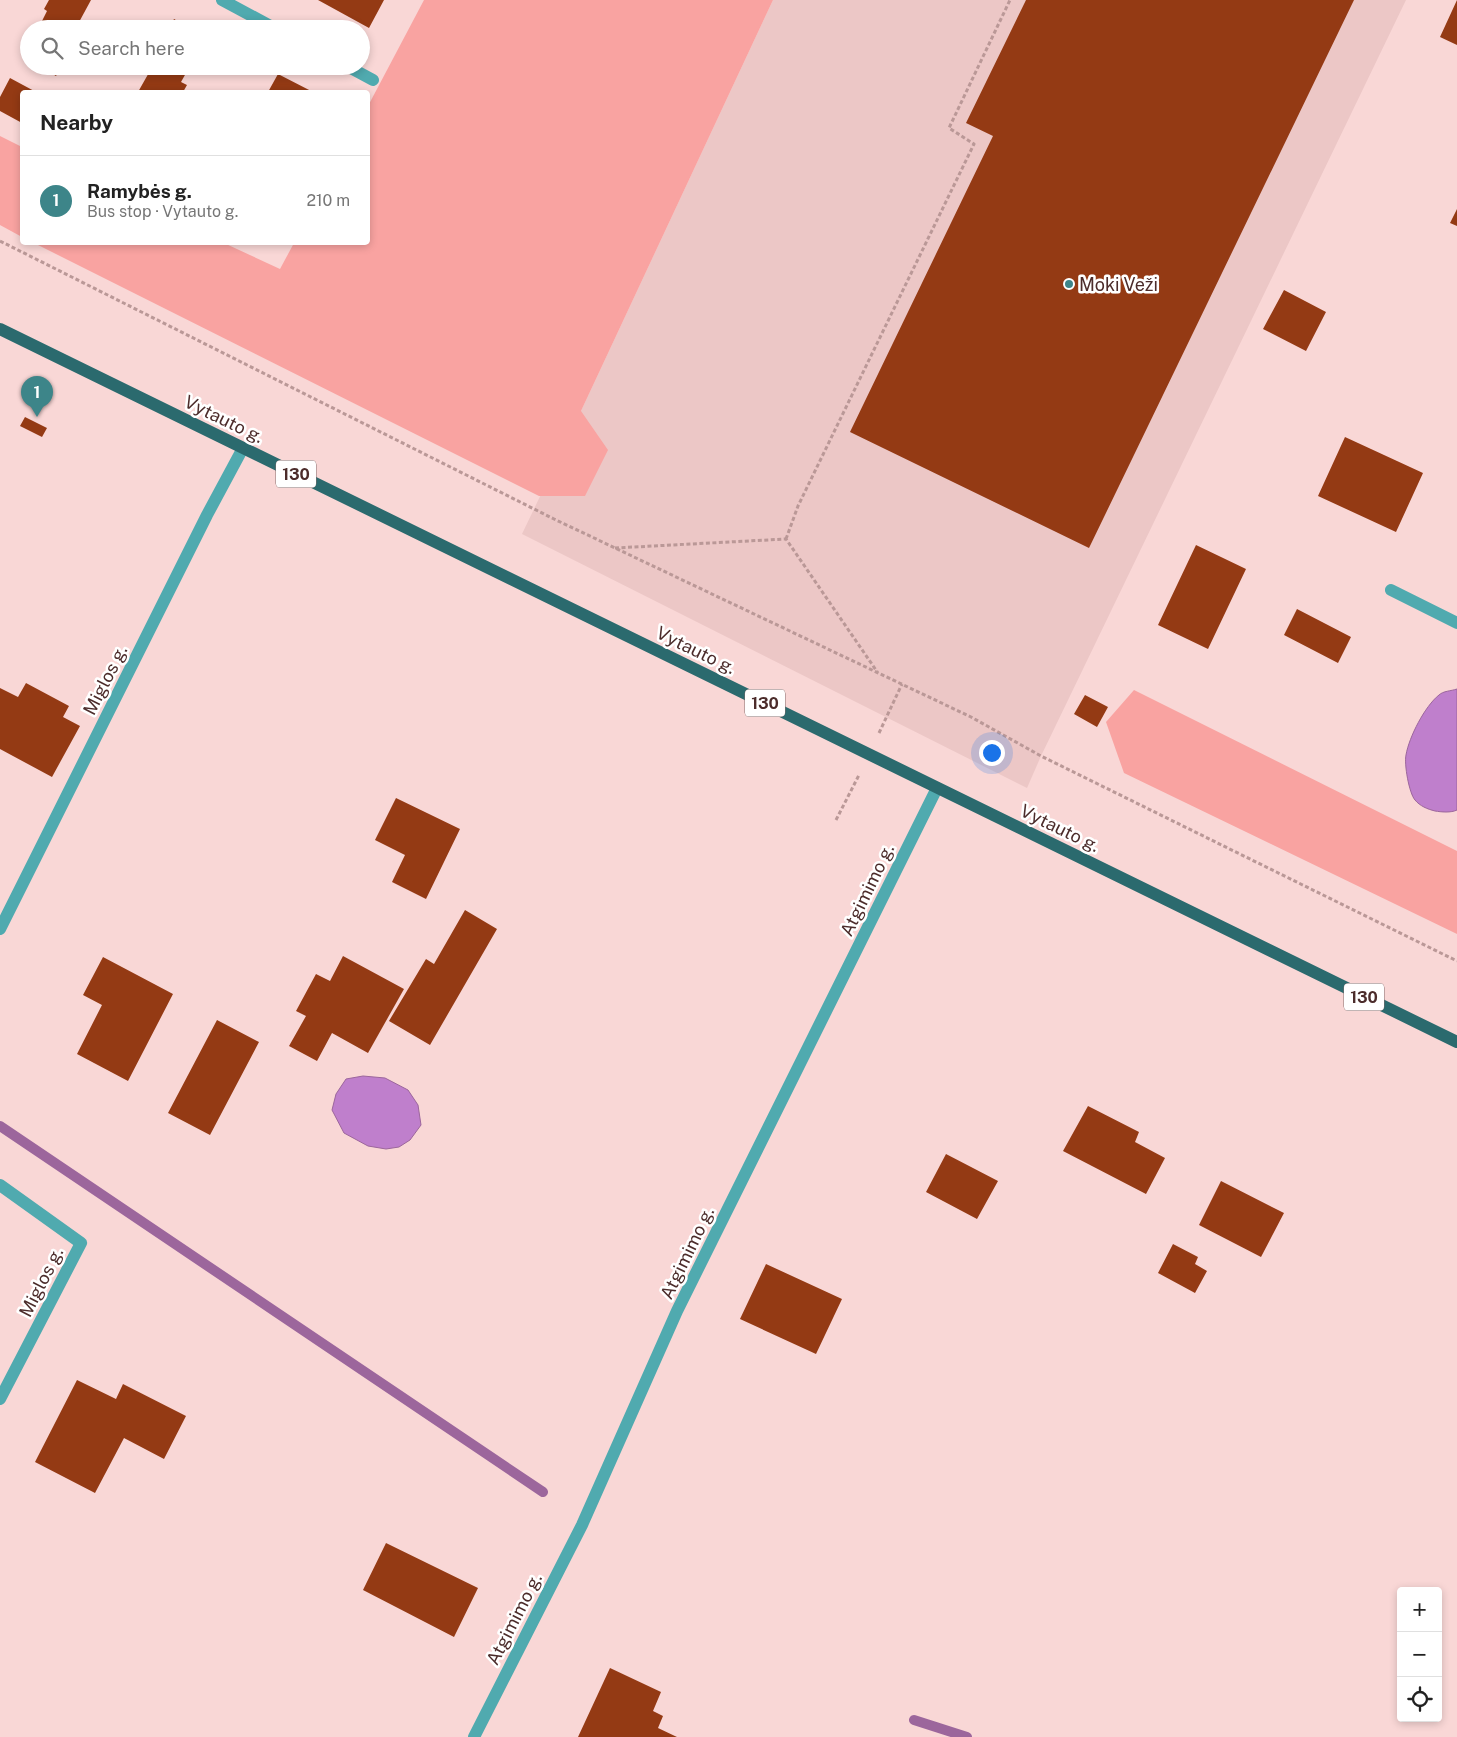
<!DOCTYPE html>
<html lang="en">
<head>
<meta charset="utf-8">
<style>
	:root { --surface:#fff; --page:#f2f2f2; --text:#222; --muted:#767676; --line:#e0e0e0; --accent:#3d8589 }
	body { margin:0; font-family:"Public Sans",sans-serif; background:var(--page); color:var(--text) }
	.controls { position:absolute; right:15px; bottom:15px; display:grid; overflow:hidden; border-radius:5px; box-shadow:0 2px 8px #0003 }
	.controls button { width:45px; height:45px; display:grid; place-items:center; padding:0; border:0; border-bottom:1px solid var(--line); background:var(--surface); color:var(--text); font:25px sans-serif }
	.you { position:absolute; left:991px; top:752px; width:18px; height:18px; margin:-12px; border:4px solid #fff; border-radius:50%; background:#1a73e8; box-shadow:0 0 0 8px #1a73e833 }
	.badge { display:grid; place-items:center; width:32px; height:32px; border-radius:50%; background:var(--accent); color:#fff; font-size:16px; font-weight:700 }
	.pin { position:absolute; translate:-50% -41px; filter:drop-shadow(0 1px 2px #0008) }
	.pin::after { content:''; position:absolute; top:26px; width:18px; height:15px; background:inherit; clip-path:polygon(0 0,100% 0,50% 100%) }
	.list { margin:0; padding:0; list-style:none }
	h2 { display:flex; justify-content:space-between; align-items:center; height:65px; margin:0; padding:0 20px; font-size:21px }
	h2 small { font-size:16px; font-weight:400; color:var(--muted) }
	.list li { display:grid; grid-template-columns:32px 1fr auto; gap:15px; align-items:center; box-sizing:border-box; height:90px; padding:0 20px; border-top:1px solid var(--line) }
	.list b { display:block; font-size:19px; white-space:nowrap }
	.list p { margin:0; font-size:16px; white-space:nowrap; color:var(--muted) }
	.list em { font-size:16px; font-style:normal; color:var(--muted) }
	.icon { flex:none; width:28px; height:28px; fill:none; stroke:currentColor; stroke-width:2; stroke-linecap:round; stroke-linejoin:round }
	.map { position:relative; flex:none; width:1457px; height:1737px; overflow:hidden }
	.search { position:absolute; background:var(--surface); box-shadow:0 2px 8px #0003; left:20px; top:20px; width:350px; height:55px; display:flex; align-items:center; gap:12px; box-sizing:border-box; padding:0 18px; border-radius:28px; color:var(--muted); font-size:19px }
	.panel { position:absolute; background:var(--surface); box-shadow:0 2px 8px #0003; left:20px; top:90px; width:350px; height:155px; border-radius:5px }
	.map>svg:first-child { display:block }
</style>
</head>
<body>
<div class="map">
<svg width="1457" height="1737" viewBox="0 0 1457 1737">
	<rect width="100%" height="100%" fill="#f9d7d6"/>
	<!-- built -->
	<path fill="#ecc7c6" d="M773 0H1406L1041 756 1027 788 522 534 581 411Z"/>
	<!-- green -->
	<path fill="#f9a3a1" d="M424 0H773L581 411 608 450 585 496H539L34 243H224L280 269 294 243 368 242V106Z
		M0 136 22 147V237L0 225Z
		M1134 690 1457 851V934L1124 773 1106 722Z"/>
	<!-- water -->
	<path fill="#bf7fcc" stroke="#9c669c" d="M1457 689V810C1451 813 1441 812 1435 811 1427 809 1420 806 1415 800 1409 793 1404 764 1406 755 1409 737 1425 706 1439 695 1443 691 1451 691 1457 689Z
		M363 1076 385 1078 408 1090 418 1105 421 1125 410 1140 399 1147 386 1149 368 1146 344 1133 332 1110 336 1094 346 1079Z"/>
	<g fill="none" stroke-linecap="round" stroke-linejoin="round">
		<!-- stream -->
		<path stroke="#9c669c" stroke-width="10" d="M0 1126 543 1492
			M914 1720 967 1737"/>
	</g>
	<!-- building -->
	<path fill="#943a14" d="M49 0H91L78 24 83 27 82 29H38L47 11 44 9Z
		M318 0H384L369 28Z
		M1026 0H1354L1089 548 850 432 993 136 966 123Z
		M1457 0V45L1440 37Z
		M174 19 192 29H169Z
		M29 46V61L23 57Z
		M39 66H62L56 76Z
		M148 66H190L181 82 187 85 183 92H138L151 69 147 68Z
		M278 74 313 92H268Z
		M10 78 36 92H22V123L0 111V97Z
		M1457 209V226L1450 223Z
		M1284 290 1326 312 1306 351 1263 329Z
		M25 417 47 428 42 437 20 426Z
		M1345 437 1423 473 1396 532 1318 496Z
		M1196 545 1246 569 1208 649 1158 625Z
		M1297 609 1351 637 1338 663 1284 635Z
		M26 683 69 706 63 717 80 726 52 777 0 749V688L18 697Z
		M1085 695 1108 707 1097 727 1074 714Z
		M396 798 460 829 426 899 392 882 405 855 375 840Z
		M465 910 497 929 430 1045 389 1021 426 959 434 964Z
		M343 956 404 989 368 1053 332 1033 317 1061 289 1046 306 1016 296 1011 316 974 330 981Z
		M103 957 173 994 128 1081 77 1054 102 1005 83 995Z
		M217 1020 259 1042 210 1135 168 1113Z
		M1088 1106 1139 1132 1135 1142 1165 1158 1146 1194 1063 1151Z
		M946 1154 998 1181 977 1219 926 1192Z
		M1221 1181 1284 1213 1261 1257 1199 1225Z
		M1173 1244 1198 1257 1195 1264 1207 1271 1195 1293 1158 1273Z
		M766 1264 842 1299 816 1354 740 1319Z
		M77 1380 116 1399 123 1384 186 1416 164 1459 124 1438 95 1493 35 1462Z
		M386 1543 478 1588 454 1637 363 1590Z
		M610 1668 661 1692 653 1711 663 1716 658 1728 677 1737H578Z"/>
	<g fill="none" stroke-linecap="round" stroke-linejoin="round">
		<!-- path -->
		<path stroke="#ba9897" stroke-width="3" stroke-dasharray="4 2.5" stroke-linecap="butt" d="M0 241 554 519 971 717 1041 756 1457 961
			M786 539 798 506 974 144 949 128 1010 0
			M615 548 786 539 878 673
			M879 733 902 684
			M836 820 859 775"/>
		<!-- street -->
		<path stroke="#50aaaf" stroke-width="12" d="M222 0 276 29
			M347 66 373 80
			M1391 590 1457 623
			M0 929 207 515 243 448
			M0 1185 81 1243 0 1399
			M474 1737 582 1525 677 1311 937 788"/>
		<!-- primary -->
		<path stroke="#2b6a6e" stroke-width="12" d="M0 329 1457 1042"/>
	</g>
	<!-- markers -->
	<circle fill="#3d8589" stroke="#fff" stroke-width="2" cx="1069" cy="284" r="5"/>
	<g text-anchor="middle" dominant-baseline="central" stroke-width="5" stroke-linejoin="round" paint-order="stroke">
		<!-- shield labels -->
		<g fill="#fff" stroke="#826b6b" stroke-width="1">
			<rect x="276" y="460.5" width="40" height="27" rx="4"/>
			<rect x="745" y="689.5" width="40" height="27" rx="4"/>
			<rect x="1344" y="983.5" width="40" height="27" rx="4"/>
		</g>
		<g font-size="16" font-weight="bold" fill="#4c2c2b">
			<text x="296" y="474">130</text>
			<text x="765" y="703">130</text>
			<text x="1364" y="997">130</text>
		</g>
		<!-- poi labels -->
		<g font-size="18" fill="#4c2c2b" stroke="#fff" text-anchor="start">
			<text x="1079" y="284">Moki Veži</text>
		</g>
		<!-- street labels -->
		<g font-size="18" fill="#4c2c2b" stroke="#fff">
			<text transform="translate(224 419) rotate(26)">Vytauto g.</text>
			<text transform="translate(696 650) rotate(26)">Vytauto g.</text>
			<text transform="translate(105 680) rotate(-63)">Miglos g.</text>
			<text transform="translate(1060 828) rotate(26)">Vytauto g.</text>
			<text transform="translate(867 890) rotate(-64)">Atgimimo g.</text>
			<text transform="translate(687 1253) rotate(-64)">Atgimimo g.</text>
			<text transform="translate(41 1282) rotate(-63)">Miglos g.</text>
			<text transform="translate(514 1619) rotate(-63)">Atgimimo g.</text>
		</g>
	</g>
</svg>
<div class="controls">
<button>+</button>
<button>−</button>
<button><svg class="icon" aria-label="locate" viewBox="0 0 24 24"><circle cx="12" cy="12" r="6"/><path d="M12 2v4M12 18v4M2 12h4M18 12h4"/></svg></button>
</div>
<div class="you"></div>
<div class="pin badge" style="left:37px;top:417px">1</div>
<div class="search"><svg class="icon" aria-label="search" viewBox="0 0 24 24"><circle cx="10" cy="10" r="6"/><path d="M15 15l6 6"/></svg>Search here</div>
<section class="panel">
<h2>Nearby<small></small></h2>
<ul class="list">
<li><span class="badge">1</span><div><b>Ramybės g.</b><p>Bus stop · Vytauto g.</p></div><em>210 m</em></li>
</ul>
</section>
</div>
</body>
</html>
